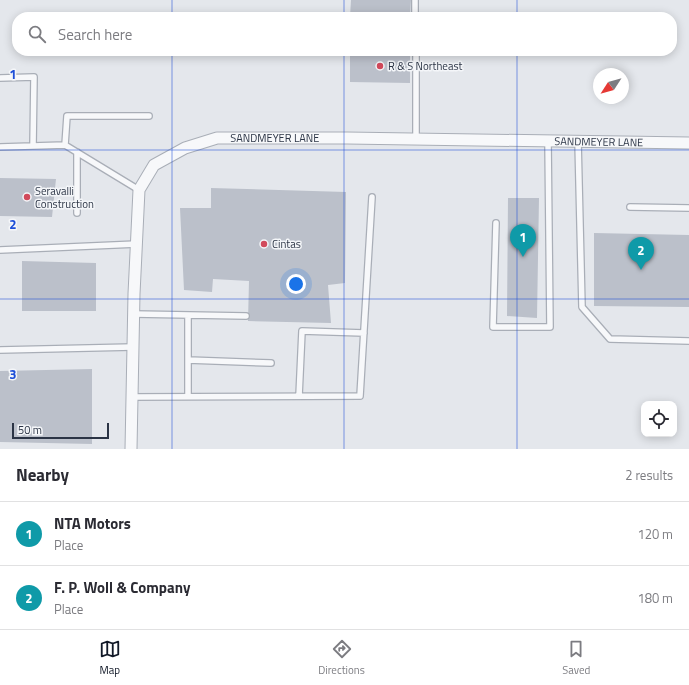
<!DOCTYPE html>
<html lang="en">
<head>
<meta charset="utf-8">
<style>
	:root { --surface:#fff; --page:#f2f2f3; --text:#2b2b33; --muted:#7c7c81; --line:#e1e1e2; --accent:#111827 }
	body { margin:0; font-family:"Titillium Web",sans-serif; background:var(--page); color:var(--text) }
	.controls { position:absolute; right:12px; bottom:12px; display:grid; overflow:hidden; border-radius:8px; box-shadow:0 2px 10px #0003 }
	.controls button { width:36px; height:36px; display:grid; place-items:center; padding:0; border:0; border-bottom:1px solid var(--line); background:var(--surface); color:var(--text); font:20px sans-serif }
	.compass { position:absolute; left:593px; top:68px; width:36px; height:36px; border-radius:50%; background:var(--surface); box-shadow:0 2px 10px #0003; rotate:234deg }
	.scale { position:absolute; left:12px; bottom:10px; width:97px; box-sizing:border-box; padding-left:4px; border:2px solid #2b3445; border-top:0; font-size:11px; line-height:14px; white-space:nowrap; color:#2b3445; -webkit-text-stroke:3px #f4f6f9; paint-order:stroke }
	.you { position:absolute; left:296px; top:284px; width:14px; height:14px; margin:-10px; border:3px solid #fff; border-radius:50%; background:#1a73e8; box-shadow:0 0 0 6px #1a73e833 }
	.badge { display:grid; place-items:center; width:26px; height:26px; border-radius:50%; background:var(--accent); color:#fff; font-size:13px; font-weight:700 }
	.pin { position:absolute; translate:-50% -33px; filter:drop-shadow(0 1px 2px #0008) }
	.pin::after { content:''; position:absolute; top:21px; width:14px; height:12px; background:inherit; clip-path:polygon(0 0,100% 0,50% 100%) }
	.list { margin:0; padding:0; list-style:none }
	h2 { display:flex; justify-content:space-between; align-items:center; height:52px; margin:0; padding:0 16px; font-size:17px }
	h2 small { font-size:13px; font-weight:400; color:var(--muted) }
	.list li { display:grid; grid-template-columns:26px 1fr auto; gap:12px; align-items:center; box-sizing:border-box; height:64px; padding:0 16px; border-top:1px solid var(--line) }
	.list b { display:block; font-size:15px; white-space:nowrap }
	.list p { margin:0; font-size:13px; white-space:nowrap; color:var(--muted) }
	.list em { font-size:13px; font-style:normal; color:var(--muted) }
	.icon { flex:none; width:22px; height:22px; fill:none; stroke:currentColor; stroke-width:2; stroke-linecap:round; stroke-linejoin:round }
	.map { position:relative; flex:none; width:689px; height:449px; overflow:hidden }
	.search { position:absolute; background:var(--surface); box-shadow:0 2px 10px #0003; left:12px; right:12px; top:12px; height:44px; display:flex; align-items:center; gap:10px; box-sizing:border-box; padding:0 14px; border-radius:16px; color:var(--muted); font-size:15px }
	.sheet { height:180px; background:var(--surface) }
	nav { display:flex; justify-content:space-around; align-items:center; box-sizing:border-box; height:56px; border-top:1px solid var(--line); background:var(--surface); font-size:11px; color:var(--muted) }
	nav a { display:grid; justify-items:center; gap:2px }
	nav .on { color:var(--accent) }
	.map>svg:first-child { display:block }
</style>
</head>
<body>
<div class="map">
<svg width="689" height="449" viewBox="0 0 689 449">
	<rect width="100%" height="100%" fill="#e4e7ec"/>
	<!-- building -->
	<path fill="#bbc0ca" d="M351 0H411L410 17H350Z
		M350 51H410V83L350 82Z
		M0 178 56 179 52 217 0 216Z
		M211 188 346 192 345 283 328 285 331 323 248 321 249 281 213 279 212 292 184 290 180 208H211Z
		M508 198H539L537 318 507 316Z
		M594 233 689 235V307L594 306Z
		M22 261 96 263V311H22Z
		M92 369V444L0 442V371Z"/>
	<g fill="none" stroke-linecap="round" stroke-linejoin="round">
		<defs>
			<path id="lane" d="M415 0V17
				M416 51V139
				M0 78 34 77 33 146
				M578 141 582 307 610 339 689 341
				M0 147 65 145
				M77 152V213
				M139 190 65 145 67 116H149
				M630 207 689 208
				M496 223 493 327H550L548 141
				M0 250 137 244
				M134 314 246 316
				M0 350 133 347
				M188 360 271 363
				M299 396 302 331 364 333
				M132 397 360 396 372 197
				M188 397V316"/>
			<g id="street">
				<path id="s1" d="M131 449 134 294 139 190 154 165 185 148 217 138H347L689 143"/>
			</g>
		</defs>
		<!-- lane casing -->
		<use href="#lane" stroke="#a9aeb7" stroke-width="8"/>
		<!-- street casing -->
		<use href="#street" stroke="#a9aeb7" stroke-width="13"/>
		<!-- lane -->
		<use href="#lane" stroke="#f7f8fa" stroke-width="5.5"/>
		<!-- street -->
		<use href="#street" stroke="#f7f8fa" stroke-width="11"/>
	</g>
	<!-- grid -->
	<path fill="none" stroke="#1d4ed8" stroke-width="1" stroke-opacity="0.55" d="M172 0V17M344 0V17M517 0V17M172 51V449M344 51V449M517 51V449M0 150H689M0 299H689"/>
	<!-- markers -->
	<g fill="#d1495b" stroke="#f4f6f9" stroke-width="1.5">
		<circle cx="380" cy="66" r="4"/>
		<circle cx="27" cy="197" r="4"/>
		<circle cx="264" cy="244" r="4"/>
	</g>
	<g text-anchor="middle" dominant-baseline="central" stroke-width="3" stroke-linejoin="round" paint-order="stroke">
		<!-- poi labels -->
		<g font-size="11" fill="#2b3445" stroke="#f4f6f9" text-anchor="start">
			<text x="388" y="66">R &amp; S Northeast</text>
			<text x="35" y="191">Seravalli<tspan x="35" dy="13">Construction</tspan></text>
			<text x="272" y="244">Cintas</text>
		</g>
		<!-- street labels -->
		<g font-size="11" fill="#2b3445" stroke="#f4f6f9">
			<text stroke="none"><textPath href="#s1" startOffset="415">SANDMEYER LANE</textPath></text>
			<text stroke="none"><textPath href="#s1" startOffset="739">SANDMEYER LANE</textPath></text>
		</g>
	</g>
	<g font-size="13" text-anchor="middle" font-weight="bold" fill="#1d4ed8" stroke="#f4f6f9" stroke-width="3" stroke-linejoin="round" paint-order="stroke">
		<text x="13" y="79">1</text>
		<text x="13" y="229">2</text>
		<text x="13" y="379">3</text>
	</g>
</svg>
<div class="controls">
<button><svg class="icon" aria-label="locate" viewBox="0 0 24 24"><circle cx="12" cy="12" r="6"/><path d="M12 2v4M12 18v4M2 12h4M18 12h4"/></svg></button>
</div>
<svg class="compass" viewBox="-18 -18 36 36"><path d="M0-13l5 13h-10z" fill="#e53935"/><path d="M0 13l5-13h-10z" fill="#7c7c81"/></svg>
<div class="scale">50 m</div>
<div class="you"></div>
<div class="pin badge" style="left:523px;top:257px;background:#0f9aa8">1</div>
<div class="pin badge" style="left:641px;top:270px;background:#0f9aa8">2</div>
<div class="search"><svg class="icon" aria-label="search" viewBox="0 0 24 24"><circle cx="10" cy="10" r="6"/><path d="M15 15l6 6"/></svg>Search here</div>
</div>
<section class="sheet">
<h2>Nearby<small>2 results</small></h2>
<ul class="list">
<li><span class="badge" style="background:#0f9aa8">1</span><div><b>NTA Motors</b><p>Place</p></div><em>120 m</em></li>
<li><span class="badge" style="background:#0f9aa8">2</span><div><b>F. P. Woll &amp; Company</b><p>Place</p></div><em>180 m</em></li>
</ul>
</section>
<nav>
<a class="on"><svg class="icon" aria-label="map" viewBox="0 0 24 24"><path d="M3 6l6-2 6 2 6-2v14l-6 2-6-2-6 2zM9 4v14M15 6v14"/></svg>Map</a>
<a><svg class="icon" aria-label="directions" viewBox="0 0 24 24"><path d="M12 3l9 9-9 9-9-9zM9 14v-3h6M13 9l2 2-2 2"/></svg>Directions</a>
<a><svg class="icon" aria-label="saved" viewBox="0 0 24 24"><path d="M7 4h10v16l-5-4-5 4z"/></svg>Saved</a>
</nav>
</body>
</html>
